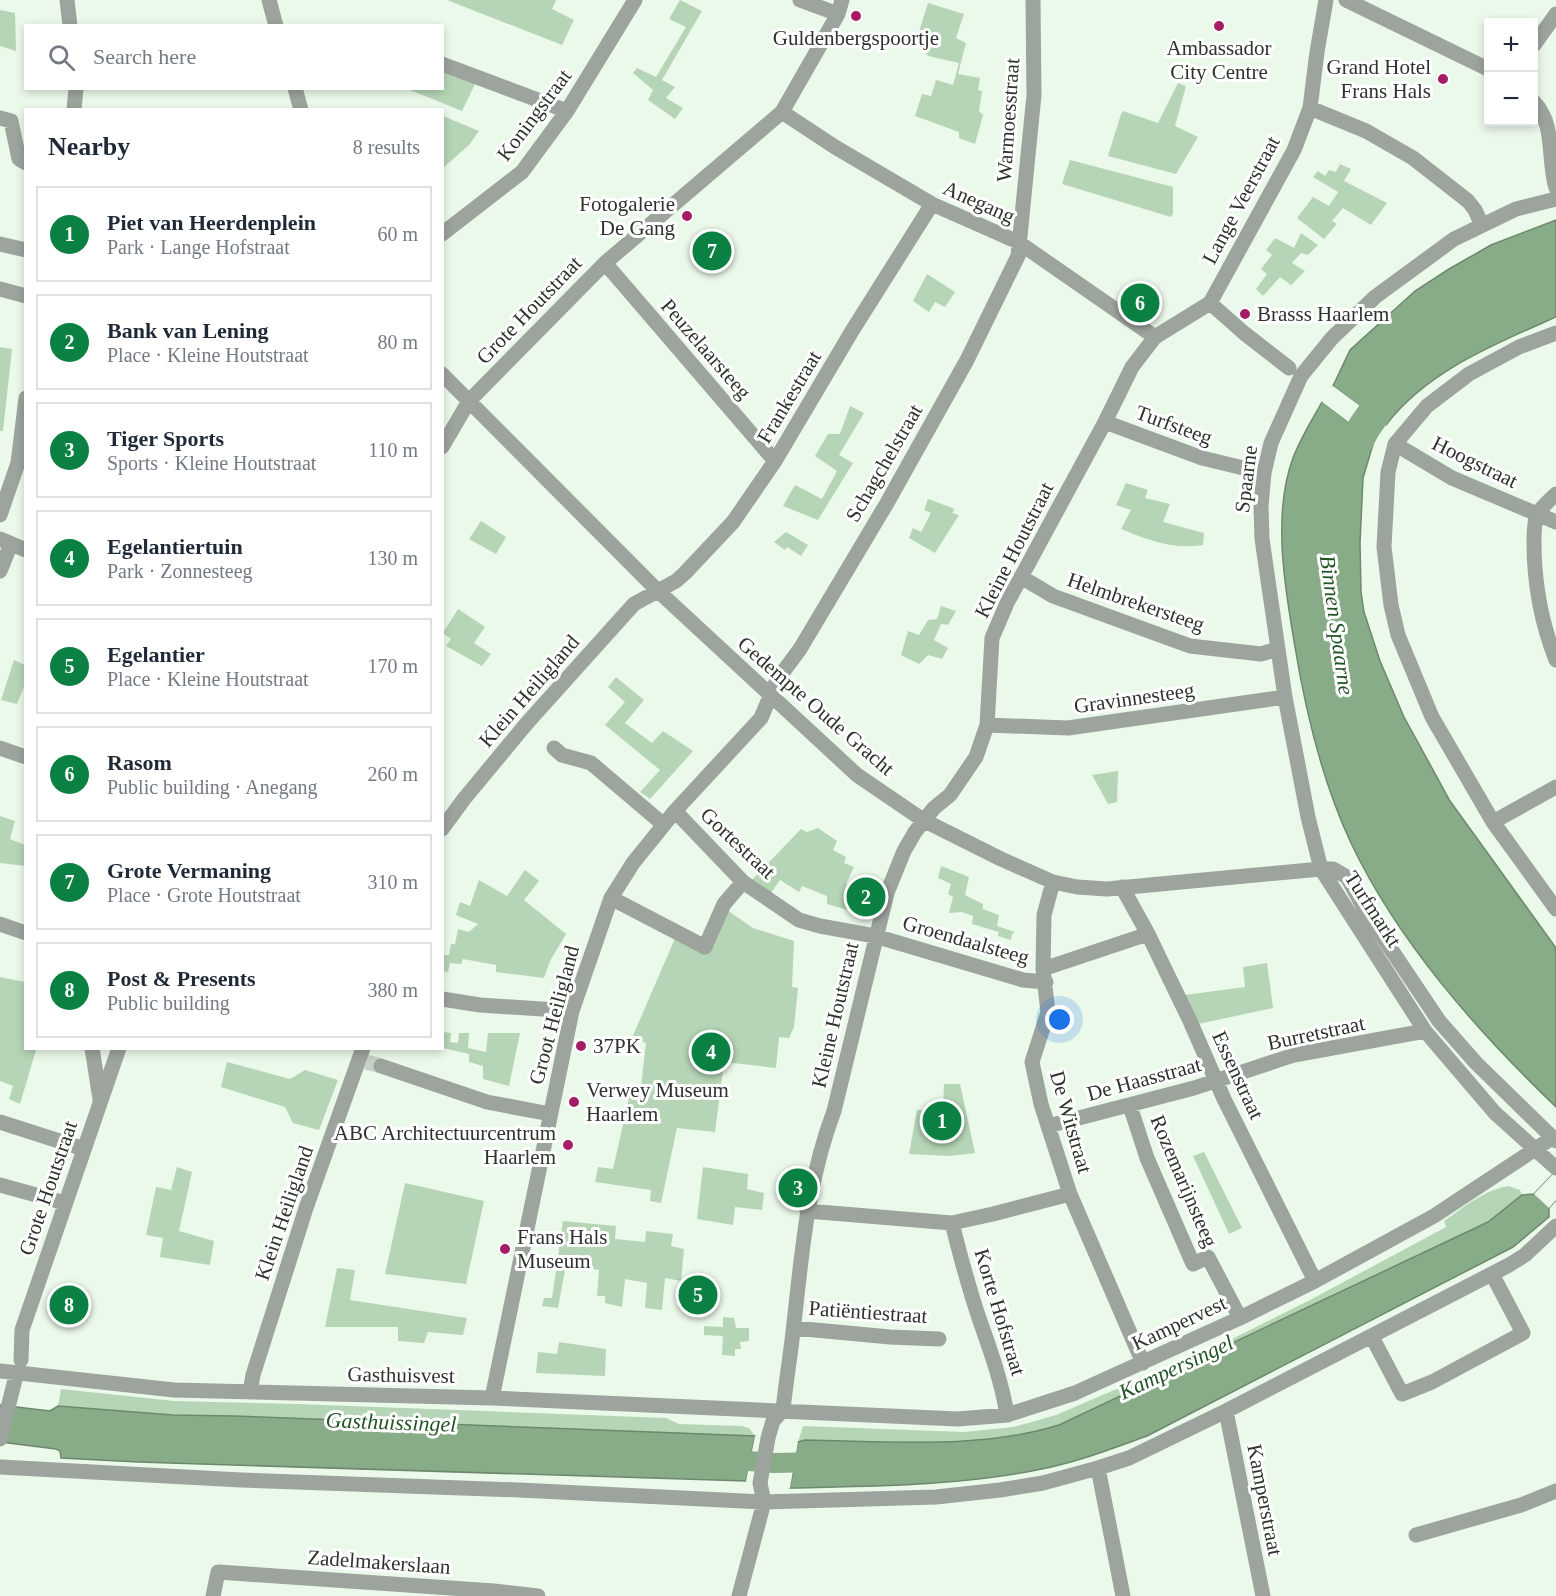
<!DOCTYPE html>
<html lang="en">
<head>
<meta charset="utf-8">
<style>
	:root { --surface:#fff; --page:#f2f2f3; --text:#1f2937; --muted:#747a83; --line:#e0e1e3; --accent:#0b8043 }
	body { margin:0; font-family:Georgia,serif; background:var(--page); color:var(--text) }
	.controls { position:absolute; right:18px; top:18px; display:grid; overflow:hidden; border-radius:0px; box-shadow:0 3px 9px #0003 }
	.controls button { width:54px; height:54px; display:grid; place-items:center; padding:0; border:0; border-bottom:2px solid var(--line); background:var(--surface); color:var(--text); font:30px sans-serif }
	.you { position:absolute; left:1060px; top:1020px; width:21px; height:21px; margin:-15px; border:4px solid #fff; border-radius:50%; background:#1a73e8; box-shadow:0 0 0 9px #1a73e833 }
	.badge { display:grid; place-items:center; width:39px; height:39px; border-radius:50%; background:var(--accent); color:#fff; font-size:20px; font-weight:700 }
	.pin { position:absolute; translate:-50% -50%; border:3px solid #fff; box-shadow:0 2px 6px #0006 }
	.list { margin:0; padding:0; list-style:none }
	h2 { display:flex; justify-content:space-between; align-items:center; height:78px; margin:0; padding:0 24px; font-size:26px }
	h2 small { font-size:20px; font-weight:400; color:var(--muted) }
	.list li { display:grid; grid-template-columns:39px 1fr auto; gap:18px; align-items:center; box-sizing:border-box; height:96px; margin:0 12px 12px; padding:0 12px; border:2px solid var(--line); border-radius:0px }
	.list b { display:block; font-size:22px; white-space:nowrap }
	.list p { margin:0; font-size:20px; white-space:nowrap; color:var(--muted) }
	.list em { font-size:20px; font-style:normal; color:var(--muted) }
	.icon { flex:none; width:33px; height:33px; fill:none; stroke:currentColor; stroke-width:2; stroke-linecap:round; stroke-linejoin:round }
	.map { position:relative; flex:none; width:1556px; height:1596px; overflow:hidden }
	.search { position:absolute; background:var(--surface); box-shadow:0 3px 9px #0003; left:24px; top:24px; width:420px; height:66px; display:flex; align-items:center; gap:15px; box-sizing:border-box; padding:0 21px; border-radius:0px; color:var(--muted); font-size:22px }
	.panel { position:absolute; background:var(--surface); box-shadow:0 3px 9px #0003; left:24px; top:108px; width:420px; height:942px; border-radius:0px }
	.map>svg:first-child { display:block }
</style>
</head>
<body>
<div class="map">
<svg width="1556" height="1596" viewBox="0 0 1556 1596">
	<rect width="100%" height="100%" fill="#ebf9ea"/>
	<!-- green -->
	<path fill="#b6d5b6" d="M447 0H556L552 9 574 20 562 45Z
		M680 0 702 11 662 80 675 87 666 98 683 108 675 119 648 100 653 90 633 73 637 68 656 77 686 27 669 19Z
		M928 3 964 14 956 38 966 43 958 74 980 78 978 90 982 91 979 111 983 115 975 144 959 138V132L915 116 922 94 931 96 936 80 953 85 959 63 928 56 916 41Z
		M0 10 15 13 16 51 0 46Z
		M443 70 477 80 462 111 410 90 442 88Z
		M1178 83 1186 86 1175 126 1198 137 1176 174 1108 156 1121 114 1123 111 1158 123Z
		M443 116 479 131 469 145 443 168Z
		M1070 160 1173 187V214L1171 217 1062 184Z
		M1340 164 1351 169 1344 181 1387 203 1371 225 1343 208 1332 221 1337 224 1324 239 1297 218 1313 197 1329 206 1338 192 1313 177 1318 171 1325 176 1329 170 1336 172Z
		M1301 233 1318 245 1308 255 1301 253 1292 263 1305 271 1291 285 1280 277 1263 296 1256 289 1267 274 1261 269 1272 255 1266 250 1275 238 1294 248Z
		M927 274 955 292 945 307 935 302 929 312 913 301Z
		M0 347 12 349 3 431H0Z
		M850 406 864 413 839 455 853 463 818 520 783 506 795 485 822 499 837 471 815 456 828 434H840Z
		M1126 483 1148 490 1145 498 1170 504 1163 522 1204 533 1203 545C1175 550 1147 540 1121 529L1131 510 1116 505Z
		M928 499 955 509 952 513 959 515 935 553 909 538 913 528 921 532 931 513 924 510Z
		M481 521 506 537 496 554 469 539Z
		M786 532 808 545 801 556 787 547 785 550 774 542Z
		M941 606 956 611 948 625 941 624 934 640 948 648 942 659 928 655 919 664 901 655 908 631 919 635 928 620 937 619Z
		M458 609 485 627 474 643 491 654 482 666 446 646 451 639 443 633Z
		M14 660 25 665V684L17 704 1 700Z
		M616 677 644 700 625 723 652 743 663 731 693 751 650 799 640 792 660 770 605 725 625 702 608 687Z
		M1118 771 1117 802 1108 804 1092 775Z
		M0 816 15 821 10 839 25 845V866L0 863Z
		M818 828 837 841 833 850 846 857 844 863 854 867 846 884 858 890 851 911 827 904V896L802 886 799 892 780 880 769 896 750 882 801 829 807 832Z
		M941 866 969 877 965 895 983 904V909L999 915 997 926 1015 932 1012 934 1011 940 998 936 999 932 972 924 973 916 962 912 949 913 953 897 948 894 951 884 938 878Z
		M525 870 539 881 524 900 566 934 550 961 544 978 496 972V965L463 959 461 964 450 963 448 972 443 971V955H449L451 944H455L458 929 469 932 478 924 456 915 460 902 470 906 479 880 507 896Z
		M727 910 753 928 794 941 792 987 798 988 794 1027 789 1038 779 1037 776 1068 724 1062 715 1132 677 1128 661 1203 650 1201 651 1190 595 1182 598 1167 613 1169 631 1089 641 1086 646 1043 632 1038 676 936 705 950Z
		M1267 963 1273 1008 1198 1024 1185 995 1245 987 1243 967Z
		M0 977 25 982 26 1048 46 1049 36 1050 20 1104 9 1099 13 1086 0 1081Z
		M444 1032 451 1033 450 1042 458 1043 459 1033H469L468 1048 486 1052 488 1033H520L509 1086 483 1079V1066L469 1062V1054L443 1048Z
		M227 1062 290 1079 305 1070 338 1080 319 1130 293 1123 285 1107 221 1087Z
		M944 1084H960L975 1153 949 1156 909 1154 917 1110 943 1111Z
		M1204 1152 1242 1228 1229 1234 1193 1156Z
		M177 1167 192 1172 179 1231 214 1241 210 1265 160 1257 163 1238 146 1235 156 1187 171 1190Z
		M703 1167 748 1174 747 1189 764 1193 762 1210 735 1207 733 1225 697 1219Z
		M405 1183 484 1201 466 1284 385 1274Z
		M1508 1186 1520 1190 1522 1195 1488 1222 1059 1425C978 1450 889 1441 805 1440L798 1442 803 1426 964 1432 1013 1427 1035 1421 1056 1415 1224 1343 1310 1300 1446 1227 1444 1221C1464 1207 1484 1190 1508 1186Z
		M563 1221 616 1226 615 1239 645 1242 646 1231 673 1234 671 1246 684 1249 681 1281 665 1278 662 1310 645 1308 647 1283 625 1279 622 1307 605 1303V1296H597L599 1270 566 1265 558 1308 542 1306 544 1298H552Z
		M337 1268 355 1270 350 1300 467 1318 463 1335 428 1332 424 1343 398 1341V1327H325Z
		M723 1317 734 1318 736 1328H749V1341L740 1342 741 1349H735V1356L722 1355 723 1336 704 1335V1326L723 1327Z
		M559 1342 606 1349 605 1376 536 1373 538 1352 557 1354Z
		M61 1389 174 1401 298 1404 666 1418 679 1424 742 1426 749 1428 755 1436 234 1416 173 1415 58 1406Z"/>
	<!-- water -->
	<path fill="#89ac88" stroke="#6d886d" stroke-width="1.5" d="M1556 220V317C1495 344 1427 371 1386 425L1333 386 1350 350 1415 291 1449 269 1491 245Z
		M1322 402 1374 441 1363 478 1360 543 1361 592 1364 612 1380 661 1404 717 1450 801 1556 948V1107C1477 1031 1398 942 1351 843 1322 781 1306 714 1295 647 1285 589 1272 514 1293 458 1300 439 1312 420 1322 402Z
		M1556 1171V1200L1549 1208V1217L1513 1247 1147 1436C1111 1449 1075 1463 1037 1470 956 1486 873 1486 790 1488L798 1442 805 1440C889 1441 978 1450 1059 1425L1488 1222 1522 1195 1534 1194Z
		M0 1405 50 1411 58 1406 173 1415 234 1416 755 1436 746 1481 138 1462 61 1458 60 1451 56 1449 0 1442Z"/>
	<!-- pier -->
	<path fill="#ebf9ea" d="M1333 386 1386 425 1385 428 1331 388Z
		M1323 399H1324L1376 439 1374 441 1322 402Z
		M1556 1171V1200L1549 1208 1534 1194Z
		M755 1436H758L749 1482 746 1481Z
		M795 1442H798L790 1488H787Z"/>
	<g fill="none" stroke-linecap="round" stroke-linejoin="round">
		<!-- canal -->
		<path stroke="#89ac88" stroke-width="20" d="M725 1459 774 1463 821 1462"/>
		<!-- river -->
		<path stroke="#89ac88" stroke-width="33" d="M1340 471 1365 426 1399 378"/>
		<!-- minor-tunnel -->
		<path stroke="#c5d1c4" stroke-width="15" stroke-dasharray="15 8" stroke-linecap="butt" d="M366 1062 381 1066"/>
		<!-- minor -->
		<path stroke="#9da39d" stroke-width="15" d="M67 0 70 26
			M269 0 276 26
			M800 0 838 14
			M1346 0 1488 69
			M1534 45 1556 14
			M442 64 567 111
			M295 88 301 110
			M1534 102C1556 125 1547 159 1556 188
			M1310 108 1366 131 1413 158 1468 201 1475 210 1482 225
			M74 110 76 88
			M782 112 835 147 932 204 1018 242 1155 337
			M0 118 11 121 19 159 26 163
			M1556 199 1516 209 1454 239 1375 297 1332 338 1301 376 1271 443 1264 473 1261 506 1262 539 1285 697 1308 817 1321 869 1425 1031 1495 1113 1556 1168
			M442 234 522 172 567 111 635 0
			M0 244 26 250
			M605 263 775 461
			M0 289 26 296
			M1210 303 1244 333 1289 368
			M1556 333 1519 347 1469 374 1427 406 1395 444 1388 472 1384 547 1391 605 1398 635 1432 717 1493 822 1556 909
			M442 374 657 590 857 775 923 820 1001 859 1053 882 1077 887 1107 889 1321 869H1333L1347 877 1366 912 1439 1021 1476 1063 1556 1141
			M1105 422 1202 458 1264 473
			M1395 444 1452 478 1556 522
			M442 447 469 401 605 263 782 112 838 14 842 0
			M1556 494C1550 500 1541 507 1537 515 1534 523 1534 533 1534 542 1534 582 1541 622 1556 660
			M0 515 18 463 26 398
			M0 539 26 550
			M0 571 11 544
			M1021 577 1053 596 1190 646 1261 654 1277 649
			M987 725 1068 728 1285 697
			M0 748 26 757
			M554 748 562 755 591 763 664 825
			M675 811 743 882 799 920 820 926 875 936 1023 980 1046 982
			M1493 822 1556 787
			M442 829 464 799 527 723 634 604 676 581 685 573 733 522 775 461 852 331 932 204
			M1053 882 1044 915 1043 969 1048 1012 1032 1062 1041 1104 1070 1194 1143 1363
			M1122 887 1148 934 1190 1021 1224 1099 1315 1281
			M611 898 705 947 724 904 743 882
			M0 924 26 933
			M1043 969 1148 934
			M442 999 480 1005 572 1011
			M92 1048 100 1099
			M381 1066 487 1102 550 1114
			M1130 1106 1147 1158 1193 1264 1208 1257 1240 1318
			M0 1122 84 1149
			M1048 1126 1194 1088 1294 1055 1425 1031
			M0 1185 65 1203
			M807 1211 952 1223 993 1214 1070 1194
			M952 1223C960 1255 969 1289 980 1321 991 1352 1002 1383 1007 1415
			M794 1328 890 1337 939 1339
			M1372 1337 1402 1394 1432 1382 1523 1333 1492 1274
			M21 1360 22 1330 119 1048
			M0 1371 174 1390 492 1398 958 1419 1007 1415 1075 1393 1240 1318 1315 1281 1434 1216 1552 1138
			M250 1392 253 1375 306 1208 363 1048
			M492 1398 572 1011 611 898 633 863 675 811 761 718 777 680 800 649 887 503 967 360 1018 256 1034 95 1033 0
			M783 1410C786 1381 791 1352 794 1323 802 1251 808 1179 834 1111L887 893 904 851 915 832 934 808 950 795 976 757 987 725 992 638 1007 603 1105 422 1132 367 1155 337 1210 303 1294 150 1310 108 1317 52 1326 0
			M1226 1411 1263 1596
			M0 1439 17 1372
			M0 1467 241 1480 519 1490 764 1502 936 1497 1000 1490 1043 1483 1098 1468 1129 1458 1226 1411 1509 1265 1525 1255 1556 1226
			M1098 1468 1123 1596
			M1416 1535 1521 1505 1556 1491
			M213 1596 218 1572 494 1591 538 1596
			M739 1596 764 1502 760 1483 768 1438 773 1421 783 1410"/>
	</g>
	<!-- markers -->
	<g fill="#a61d65" stroke="#fff" stroke-width="2">
		<circle cx="856" cy="16" r="6"/>
		<circle cx="1219" cy="26" r="6"/>
		<circle cx="1443" cy="79" r="6"/>
		<circle cx="687" cy="216" r="6"/>
		<circle cx="1245" cy="314" r="6"/>
		<circle cx="581" cy="1046" r="6"/>
		<circle cx="574" cy="1102" r="6"/>
		<circle cx="568" cy="1145" r="6"/>
		<circle cx="505" cy="1249" r="6"/>
	</g>
	<g text-anchor="middle" dominant-baseline="central" stroke-width="6" stroke-linejoin="round" paint-order="stroke">
		<!-- poi labels -->
		<g font-size="21" fill="#2d332d" stroke="#fff" text-anchor="start">
			<text x="856" y="38" text-anchor="middle">Guldenbergspoortje</text>
			<text x="1219" y="48" text-anchor="middle">Ambassador<tspan x="1219" dy="24">City Centre</tspan></text>
			<text x="1431" y="67" text-anchor="end">Grand Hotel<tspan x="1431" dy="24">Frans Hals</tspan></text>
			<text x="675" y="204" text-anchor="end">Fotogalerie<tspan x="675" dy="24">De Gang</tspan></text>
			<text x="1257" y="314">Brasss Haarlem</text>
			<text x="593" y="1046">37PK</text>
			<text x="586" y="1090">Verwey Museum<tspan x="586" dy="24">Haarlem</tspan></text>
			<text x="556" y="1133" text-anchor="end">ABC Architectuurcentrum<tspan x="556" dy="24">Haarlem</tspan></text>
			<text x="517" y="1237">Frans Hals<tspan x="517" dy="24">Museum</tspan></text>
		</g>
		<!-- street labels -->
		<g font-size="21" fill="#2d332d" stroke="#fff">
			<text transform="translate(534 115) rotate(-53)">Koningstraat</text>
			<text transform="translate(1008 120) rotate(-86)">Warmoesstraat</text>
			<text transform="translate(1241 200) rotate(-62)">Lange Veerstraat</text>
			<text transform="translate(979 202) rotate(24)">Anegang</text>
			<text transform="translate(529 310) rotate(-46)">Grote Houtstraat</text>
			<text transform="translate(706 349) rotate(49)">Peuzelaarsteeg</text>
			<text transform="translate(789 397) rotate(-59)">Frankestraat</text>
			<text transform="translate(1174 425) rotate(20)">Turfsteeg</text>
			<text transform="translate(1475 462) rotate(26)">Hoogstraat</text>
			<text transform="translate(884 463) rotate(-60)">Schagchelstraat</text>
			<text transform="translate(1246 479) rotate(-83)">Spaarne</text>
			<text transform="translate(1014 550) rotate(-63)">Kleine Houtstraat</text>
			<text transform="translate(1136 602) rotate(19)">Helmbrekersteeg</text>
			<text transform="translate(529 691) rotate(-49)">Klein Heiligland</text>
			<text transform="translate(1134 698) rotate(-8)">Gravinnesteeg</text>
			<text transform="translate(816 706) rotate(41)">Gedempte Oude Gracht</text>
			<text transform="translate(738 843) rotate(43)">Gortestraat</text>
			<text transform="translate(1373 909) rotate(57)">Turfmarkt</text>
			<text transform="translate(966 940) rotate(16)">Groendaalsteeg</text>
			<text transform="translate(554 1015) rotate(-75)">Groot Heiligland</text>
			<text transform="translate(835 1015) rotate(-77)">Kleine Houtstraat</text>
			<text transform="translate(1316 1033) rotate(-12)">Burretstraat</text>
			<text transform="translate(1238 1075) rotate(65)">Essenstraat</text>
			<text transform="translate(1144 1079) rotate(-15)">De Haasstraat</text>
			<text transform="translate(1071 1122) rotate(74)">De Witstraat</text>
			<text transform="translate(1184 1181) rotate(67)">Rozemarijnsteeg</text>
			<text transform="translate(48 1188) rotate(-71)">Grote Houtstraat</text>
			<text transform="translate(284 1213) rotate(-71)">Klein Heiligland</text>
			<text transform="translate(868 1312) rotate(4)">Patiëntiestraat</text>
			<text transform="translate(1000 1312) rotate(73)">Korte Hofstraat</text>
			<text transform="translate(1179 1323) rotate(-25)">Kampervest</text>
			<text transform="translate(401 1375) rotate(1)">Gasthuisvest</text>
			<text transform="translate(1265 1500) rotate(79)">Kamperstraat</text>
			<text transform="translate(379 1562) rotate(4)">Zadelmakerslaan</text>
		</g>
		<!-- water labels -->
		<g font-size="22" font-style="italic" fill="#225526" stroke="#fff">
			<text transform="translate(1337 625) rotate(82)">Binnen Spaarne</text>
			<text transform="translate(1176 1367) rotate(-25)">Kampersingel</text>
			<text transform="translate(391 1422) rotate(2)">Gasthuissingel</text>
		</g>
	</g>
</svg>
<div class="controls">
<button>+</button>
<button>−</button>
</div>
<div class="you"></div>
<div class="pin badge" style="left:942px;top:1121px">1</div>
<div class="pin badge" style="left:866px;top:897px">2</div>
<div class="pin badge" style="left:798px;top:1188px">3</div>
<div class="pin badge" style="left:711px;top:1052px">4</div>
<div class="pin badge" style="left:698px;top:1295px">5</div>
<div class="pin badge" style="left:1140px;top:303px">6</div>
<div class="pin badge" style="left:712px;top:251px">7</div>
<div class="pin badge" style="left:69px;top:1305px">8</div>
<div class="search"><svg class="icon" aria-label="search" viewBox="0 0 24 24"><circle cx="10" cy="10" r="6"/><path d="M15 15l6 6"/></svg>Search here</div>
<section class="panel">
<h2>Nearby<small>8 results</small></h2>
<ul class="list">
<li><span class="badge">1</span><div><b>Piet van Heerdenplein</b><p>Park · Lange Hofstraat</p></div><em>60 m</em></li>
<li><span class="badge">2</span><div><b>Bank van Lening</b><p>Place · Kleine Houtstraat</p></div><em>80 m</em></li>
<li><span class="badge">3</span><div><b>Tiger Sports</b><p>Sports · Kleine Houtstraat</p></div><em>110 m</em></li>
<li><span class="badge">4</span><div><b>Egelantiertuin</b><p>Park · Zonnesteeg</p></div><em>130 m</em></li>
<li><span class="badge">5</span><div><b>Egelantier</b><p>Place · Kleine Houtstraat</p></div><em>170 m</em></li>
<li><span class="badge">6</span><div><b>Rasom</b><p>Public building · Anegang</p></div><em>260 m</em></li>
<li><span class="badge">7</span><div><b>Grote Vermaning</b><p>Place · Grote Houtstraat</p></div><em>310 m</em></li>
<li><span class="badge">8</span><div><b>Post &amp; Presents</b><p>Public building</p></div><em>380 m</em></li>
</ul>
</section>
</div>
</body>
</html>
